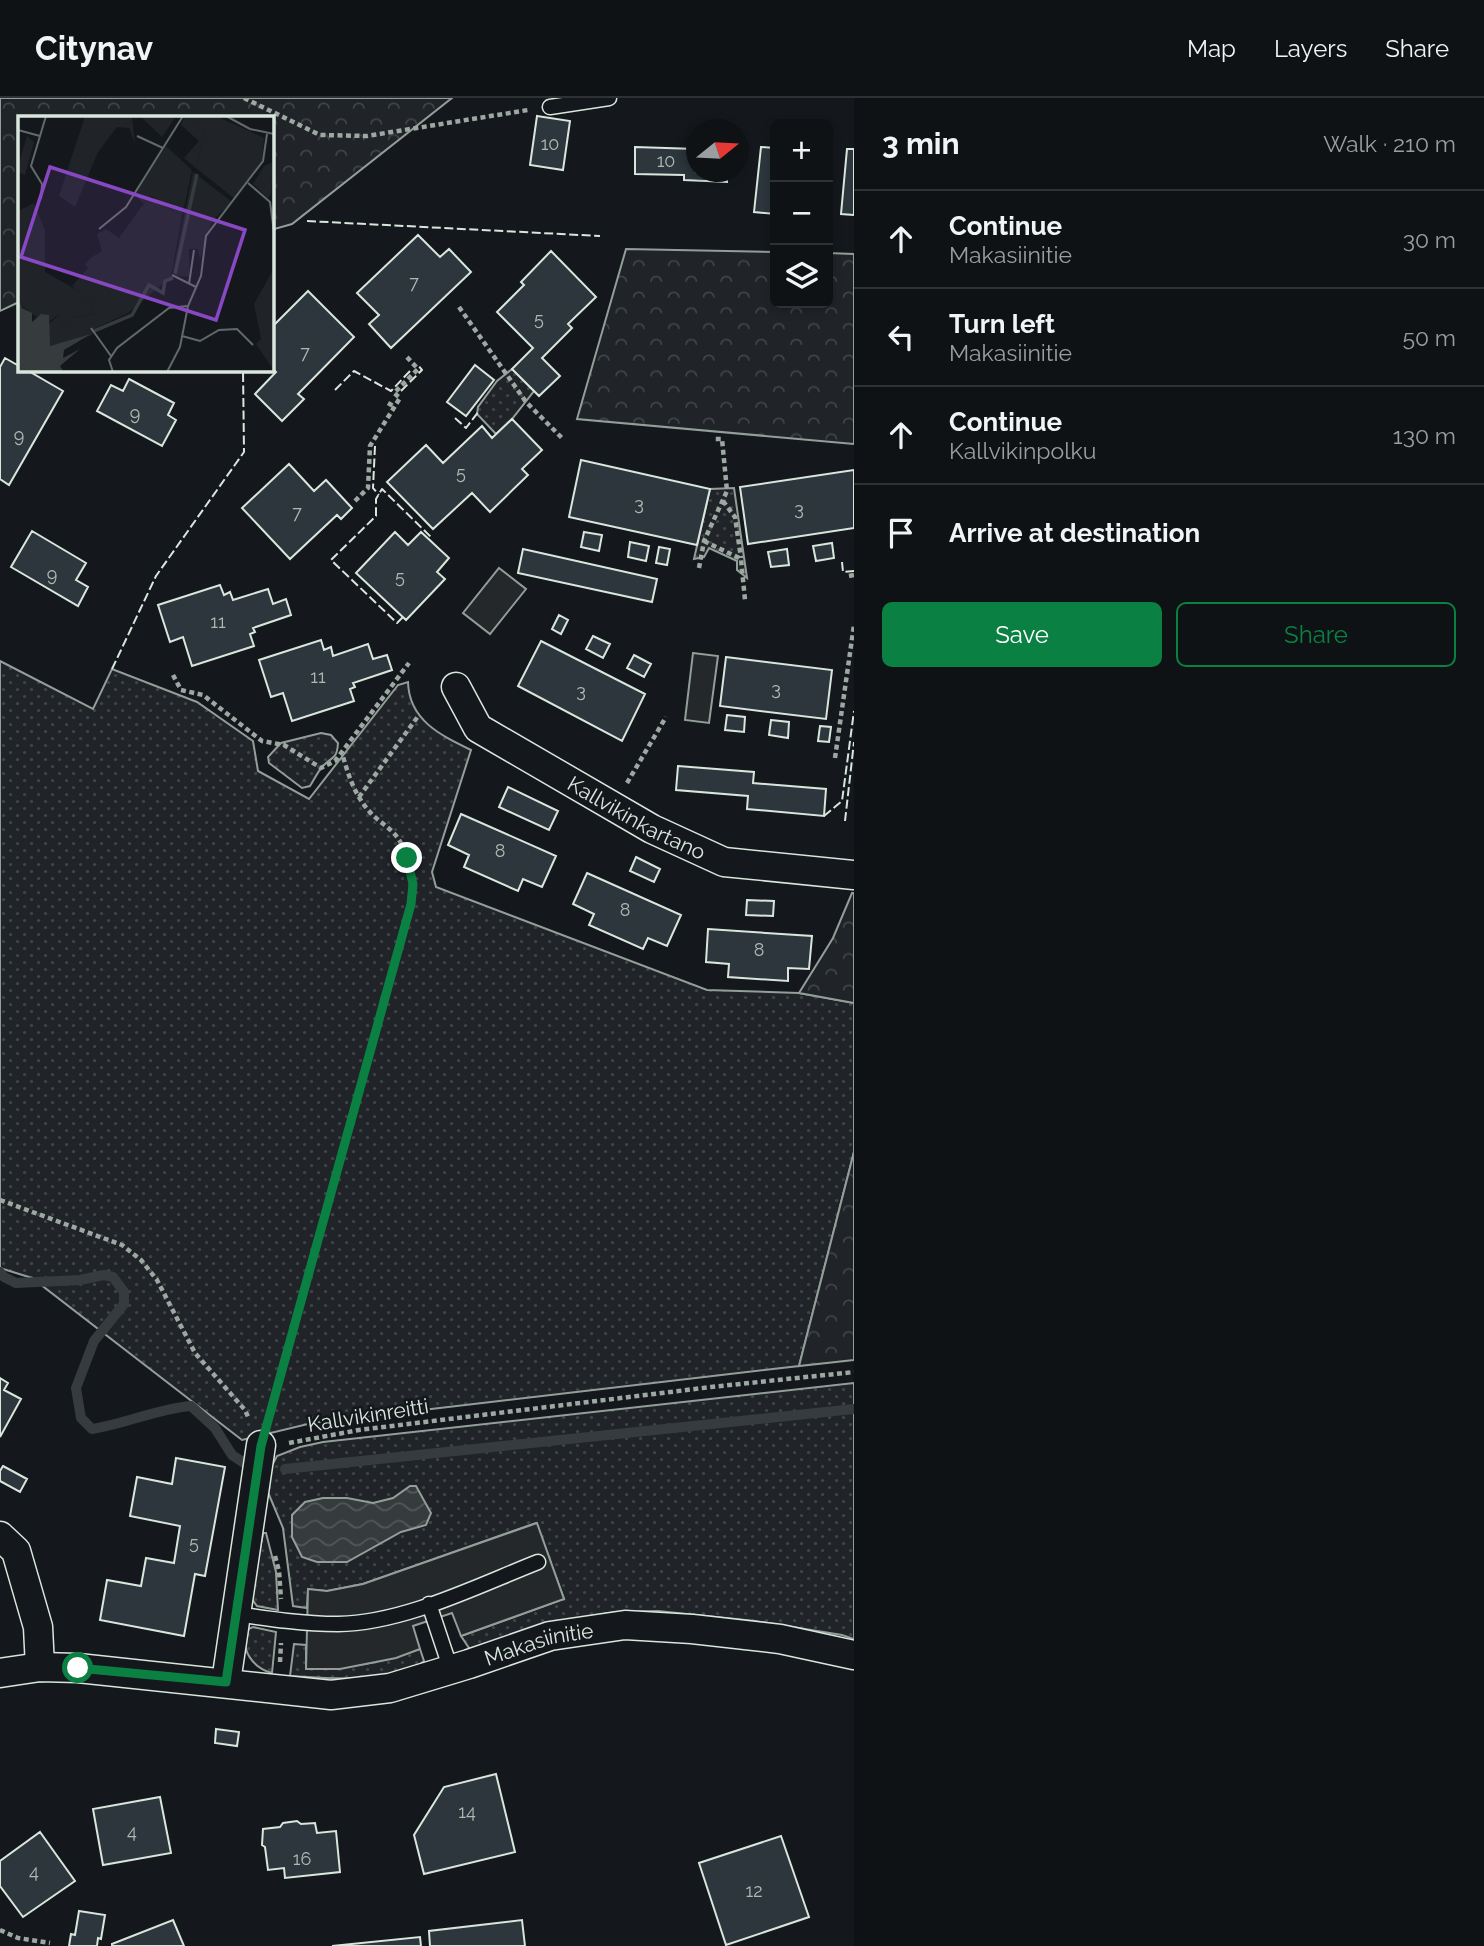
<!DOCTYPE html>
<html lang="en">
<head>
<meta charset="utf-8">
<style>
	:root { --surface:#0f1215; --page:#1d2022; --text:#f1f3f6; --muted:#9b9ea0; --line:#2f3234; --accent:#0b8043 }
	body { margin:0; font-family:Raleway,sans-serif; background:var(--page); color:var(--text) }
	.controls { position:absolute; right:21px; top:21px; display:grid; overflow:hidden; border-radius:10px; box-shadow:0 4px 10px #0003 }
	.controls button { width:63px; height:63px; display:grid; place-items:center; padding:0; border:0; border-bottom:2px solid var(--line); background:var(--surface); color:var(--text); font:35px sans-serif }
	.compass { position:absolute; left:686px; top:21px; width:63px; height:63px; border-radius:50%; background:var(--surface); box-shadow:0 4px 10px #0003; rotate:72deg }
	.stop { position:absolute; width:21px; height:21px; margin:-16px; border:5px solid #0b8043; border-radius:50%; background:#fff }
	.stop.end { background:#0b8043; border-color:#fff; box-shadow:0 2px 7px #0008 }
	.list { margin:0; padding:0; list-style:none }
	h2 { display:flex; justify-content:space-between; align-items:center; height:91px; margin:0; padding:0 28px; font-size:30px }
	h2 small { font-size:23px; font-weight:400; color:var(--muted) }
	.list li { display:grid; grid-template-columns:46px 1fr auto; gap:21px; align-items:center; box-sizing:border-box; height:98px; padding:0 28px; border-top:2px solid var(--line) }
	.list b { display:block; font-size:26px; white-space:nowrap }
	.list p { margin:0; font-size:23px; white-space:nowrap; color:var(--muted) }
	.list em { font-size:23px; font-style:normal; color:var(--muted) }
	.actions { display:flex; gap:14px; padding:21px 28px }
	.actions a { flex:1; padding:16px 0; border:2px solid var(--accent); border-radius:10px; text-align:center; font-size:24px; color:var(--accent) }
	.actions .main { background:var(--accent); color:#fff }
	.icon { flex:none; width:38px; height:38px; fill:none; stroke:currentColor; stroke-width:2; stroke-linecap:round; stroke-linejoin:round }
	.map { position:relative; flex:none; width:854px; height:1848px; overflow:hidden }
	header { display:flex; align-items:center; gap:42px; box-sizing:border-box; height:98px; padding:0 35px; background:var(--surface); border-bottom:2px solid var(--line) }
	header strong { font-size:33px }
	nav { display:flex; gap:38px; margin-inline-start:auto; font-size:24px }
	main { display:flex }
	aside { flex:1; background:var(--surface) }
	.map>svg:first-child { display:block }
</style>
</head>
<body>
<header>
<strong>Citynav</strong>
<nav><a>Map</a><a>Layers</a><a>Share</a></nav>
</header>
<main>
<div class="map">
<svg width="854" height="1848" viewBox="0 0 854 1848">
	<defs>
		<pattern id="grass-dots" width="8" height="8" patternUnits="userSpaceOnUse" patternTransform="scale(1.75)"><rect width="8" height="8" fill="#202428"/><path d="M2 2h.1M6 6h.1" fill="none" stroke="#404447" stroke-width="1.8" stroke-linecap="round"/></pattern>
		<pattern id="forest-crowns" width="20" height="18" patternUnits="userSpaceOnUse" patternTransform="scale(1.75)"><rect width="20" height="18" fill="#202428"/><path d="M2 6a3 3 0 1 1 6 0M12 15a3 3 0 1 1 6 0" fill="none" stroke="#404447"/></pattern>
		<pattern id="water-waves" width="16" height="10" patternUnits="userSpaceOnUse" patternTransform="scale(1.75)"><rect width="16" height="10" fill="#363b3e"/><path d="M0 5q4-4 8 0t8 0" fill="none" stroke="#525759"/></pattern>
	</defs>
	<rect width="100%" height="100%" fill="#14181c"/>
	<!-- grass -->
	<path fill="url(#grass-dots)" stroke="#939e99" stroke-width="2" d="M512 271 534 293 512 321 496 336 477 316 478 309 497 283Z
		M734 390 747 480 737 472V463L709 450 704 459 694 461 710 391Z
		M0 563 93 611 112 571 197 604 253 643 258 673 309 701 398 587 408 584C409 622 440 637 471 652L432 774 436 789 707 892 799 895 854 905V1054L799 1268 312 1325 242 1342 32 1180 0 1170Z
		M321 635 331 637 338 645C337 662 332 658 323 668 318 673 314 682 310 688L302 690 269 665 268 659 281 645Z
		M854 1285V1541L842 1537 755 1523 658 1513 616 1514 567 1522 483 1550H469L461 1538 564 1501 536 1425 363 1486 327 1493 308 1491 307 1510 293 1508 283 1430 267 1392 269 1373 277 1358 300 1349 323 1344Z
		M263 1435H266L276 1474 278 1512 257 1508 251 1500Z
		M253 1529 276 1534 272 1575C253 1570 240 1552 246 1532Z
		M294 1546 306 1547V1571C347 1571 382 1565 420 1551L424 1563C400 1587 323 1580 290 1578Z"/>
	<!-- forest -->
	<path fill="url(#forest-crowns)" stroke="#939e99" stroke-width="2" d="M0 0H452L292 126 271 132V19H19V204L0 213Z
		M626 151 775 154V205H828V155L854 156V346L577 321Z
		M852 795H854V905L799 895 833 840Z
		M854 1054V1262L799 1268Z"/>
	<!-- parking -->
	<path fill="#24282b" stroke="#939e99" stroke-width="2" d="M499 470 526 491 490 536 463 515Z
		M693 555 718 558 709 625 685 622Z
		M537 1425 564 1501 461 1538 452 1515 413 1528 420 1551 396 1560 340 1571H306L308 1491 327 1493 363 1486Z"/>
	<!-- water -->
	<path fill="url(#water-waves)" stroke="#939e99" stroke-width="2" d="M410 1388H416L431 1415 426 1427 401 1434 347 1464H317L302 1459 292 1439V1417L305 1404 323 1400H347L373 1405 393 1400Z"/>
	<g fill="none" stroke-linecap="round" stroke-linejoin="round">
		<!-- stream -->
		<path stroke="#363b3e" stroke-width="10" d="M0 1174 4 1179 16 1185 80 1182 104 1177 113 1179 124 1194V1206L94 1243 76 1290 81 1320 92 1331C125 1326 156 1311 191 1308L215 1330 232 1357 244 1365
			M285 1371 854 1311"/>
	</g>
	<!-- building -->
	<path fill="#2c363c" stroke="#d8e6dc" stroke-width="2" d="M537 18 570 23 563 72 530 67Z
		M635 49 696 51V74H727V84L684 82V77L635 76Z
		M761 49 775 50V116L754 114Z
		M847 51H854V117L841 116Z
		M418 137 440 159 449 151 471 174 391 250 369 226 379 217 357 195Z
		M551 153 596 199 568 226 572 230 542 260 560 278 539 298 512 271 533 250 497 214 524 187 521 184Z
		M308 193 354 239 298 296 304 301 282 323 255 296 276 274 271 269V230Z
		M5 260 19 268V271H25L63 293 9 387 0 381V269Z
		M475 267 494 282 466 318 447 304Z
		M129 281 174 305 168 317 176 322 162 348 97 313 111 287 123 293Z
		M512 321 542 352 522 371 528 377 490 414 472 395 433 431 387 384 426 347 443 365 482 328 492 340Z
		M581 362 710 391 697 447 569 419Z
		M289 366 314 393 326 382 352 410 341 421 337 417 290 461 242 410Z
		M854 372V430L748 446 740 389Z
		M32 433 86 465 76 482 88 489 78 508 11 469Z
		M395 434 408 447 421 434 449 460 437 474 445 481 406 522 356 475Z
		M584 434 602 437 599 453 581 449Z
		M630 444 649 448 646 463 628 459Z
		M832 445 834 460 816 463 813 448Z
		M659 449 670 451 667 467 656 465Z
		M523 451 657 481 652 504 518 475Z
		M787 451 789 467 771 469 768 454Z
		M220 487 224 497 230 494 233 502 268 491 273 506 286 501 291 517 253 530 255 534 250 536 254 548 192 568 183 539 170 544 158 507Z
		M559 517 568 522 561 536 552 531Z
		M593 538 610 546 603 560 586 551Z
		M321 542 324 552 331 549 333 558 368 546 373 561 387 557 392 572 353 585 355 589 350 591 354 603 292 623 283 595 271 599 259 562Z
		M541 543 645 596 622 643 518 588Z
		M634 557 651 566 644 579 627 570Z
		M726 559 832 572 826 621 720 608Z
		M727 617 745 619 744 634 725 632Z
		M771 622 789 624 788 640 769 637Z
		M820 628 831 629 829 644 818 643Z
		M678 668 754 674 753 685 826 691 824 718 747 711 748 698 676 692Z
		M508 689 558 713 549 732 499 709Z
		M461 716 556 758 542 789 523 781 518 793 464 769 469 757 448 747Z
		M636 759 660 771 654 784 630 773Z
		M587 775 681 817 667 848 648 840 643 851 589 827 594 816 573 806Z
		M747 802 774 803 773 818 746 817Z
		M708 831 812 838 809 871 788 870V883L728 879 729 866 706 864Z
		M0 1280 8 1285 4 1292 21 1301 0 1339Z
		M176 1360 225 1369 205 1478 195 1476 184 1538 100 1522 107 1482 141 1488 146 1460 174 1465 180 1428 130 1418 137 1379 172 1386Z
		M3 1368 27 1381 20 1394 0 1383V1373Z
		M216 1631 239 1634 237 1648 215 1645Z
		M496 1676 515 1754 424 1776 414 1737 444 1689Z
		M160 1699 171 1755 103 1767 93 1711Z
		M297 1723 301 1726 315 1725 317 1735 336 1733 340 1774 285 1780 284 1770 268 1772 265 1749 262 1747 263 1731 280 1729 283 1725Z
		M40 1734 75 1783 23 1819 0 1788V1763Z
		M781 1738 809 1819 726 1847 699 1765Z
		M79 1813 105 1817 101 1841 98 1840 97 1848H69L71 1836 75 1837Z
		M173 1822 184 1848H112V1846Z
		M522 1822 525 1848H430L429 1833Z
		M420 1839 421 1848H332Z"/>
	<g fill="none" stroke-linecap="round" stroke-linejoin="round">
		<defs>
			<path id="service" d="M550 9 609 0
				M429 1506 451 1572
				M236 1516C270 1521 304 1526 338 1526 404 1525 477 1488 538 1464"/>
			<g id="minor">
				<path id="s1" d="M456 589 478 630 652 731 724 764 854 777"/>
				<path d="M0 1438 16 1453 38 1529 40 1569"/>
				<path id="s2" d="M0 1575 40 1569 78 1570 331 1597 390 1590 469 1566 550 1538 625 1527 692 1531 780 1541 854 1557"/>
				<path d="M226 1584 261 1347"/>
			</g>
		</defs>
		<!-- service casing -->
		<use href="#service" stroke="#d8e6dc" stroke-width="17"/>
		<!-- minor casing -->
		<use href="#minor" stroke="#d8e6dc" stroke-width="31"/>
		<!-- path -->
		<path stroke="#9da8a2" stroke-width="4.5" stroke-dasharray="5 3.5" stroke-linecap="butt" d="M244 0 320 37 367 38 528 12
			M459 209 526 304 562 340
			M388 305 395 309
			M355 403 368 390 370 348 400 300 394 295 418 271 405 257
			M723 403 735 419 741 460
			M704 443 741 461 745 502
			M699 470 704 443 727 393 722 341H713
			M849 478 854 477
			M173 577 181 592 203 597 262 643 284 647 321 670 335 663 409 565
			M835 660 854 527
			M627 685 666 619
			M359 699 419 617
			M0 1102 122 1147 141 1162 157 1182 195 1255 245 1312 249 1321
			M268 1320 411 806C414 784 411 758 397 739 390 729 377 723 369 713 354 696 348 676 342 655
			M289 1345 359 1332 711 1289 854 1274
			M275 1458 279 1473 281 1501
			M280 1564 281 1545
			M0 1832 18 1840 50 1845"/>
		<!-- service -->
		<use href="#service" stroke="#14181c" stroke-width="14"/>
		<!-- minor -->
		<use href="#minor" stroke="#14181c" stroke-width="28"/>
		<!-- fence -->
		<path stroke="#d8e6dc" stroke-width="2" stroke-dasharray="9 3.5" stroke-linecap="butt" d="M307 123 600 138
			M335 292 354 273 391 293 411 272
			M401 293 422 272 417 266
			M455 320 466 330 479 313
			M375 348 373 390 379 397
			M842 464 843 474 854 473
			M403 519 397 525 331 462 376 418V401L382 391 431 439 429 442
			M112 571 156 478 244 354 243 271
			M824 718 842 703 854 613
			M845 723 854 644"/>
	</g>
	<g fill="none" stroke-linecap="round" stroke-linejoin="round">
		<!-- route -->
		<path stroke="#0b8043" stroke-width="9" d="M78 1570 226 1584 261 1348 411 806 413 786 407 760"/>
	</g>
	<g text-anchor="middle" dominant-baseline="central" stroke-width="5" stroke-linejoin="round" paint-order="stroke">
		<!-- number labels -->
		<g font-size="18" fill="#adbab4">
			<text x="550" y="45">10</text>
			<text x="666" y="62">10</text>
			<text x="414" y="184">7</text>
			<text x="539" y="220">5</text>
			<text x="305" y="254">7</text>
			<text x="135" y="315">9</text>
			<text x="19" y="337">9</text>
			<text x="461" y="374">5</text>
			<text x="639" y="405">3</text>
			<text x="799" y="410">3</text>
			<text x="297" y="414">7</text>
			<text x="52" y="476">9</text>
			<text x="400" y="478">5</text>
			<text x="218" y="523">11</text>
			<text x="318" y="578">11</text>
			<text x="776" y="590">3</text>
			<text x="581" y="592">3</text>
			<text x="500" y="752">8</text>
			<text x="625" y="811">8</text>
			<text x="759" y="851">8</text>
			<text x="194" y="1444">5</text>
			<text x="467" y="1713">14</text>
			<text x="132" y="1733">4</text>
			<text x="302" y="1760">16</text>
			<text x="34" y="1773">4</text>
			<text x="754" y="1792">12</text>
		</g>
		<!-- street labels -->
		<g font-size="21" fill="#d8e6dc" stroke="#14181c">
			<text stroke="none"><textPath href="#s1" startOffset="229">Kallvikinkartano</textPath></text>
			<text transform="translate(368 1317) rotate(-9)">Kallvikinreitti</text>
			<text stroke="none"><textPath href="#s2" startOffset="548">Makasiinitie</textPath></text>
		</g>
	</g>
	<!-- overview -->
	<g transform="translate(18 18)">
		<rect width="256" height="256" fill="#14181c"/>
		<path d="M80 0H114L117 28 111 12 99 11 80 36ZM174 0H198L246 22 244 45 217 83 179 53 186 16ZM9 20 16 26 7 59 0 56V50ZM175 56 214 86 194 105 182 144 180 133H171L172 161 159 160 155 155ZM131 80 164 100 153 161 110 197 78 212 74 219 37 232 29 228 31 234 47 232 32 249 15 246 0 232V225L28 197 26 212 41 199 45 209 53 202 76 198 72 185 54 170 70 152 67 148 74 141 84 135 79 118 88 113 101 122Z" fill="#202428"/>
		<path d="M67 0H80V36L57 91 41 80ZM128 0H158L144 21 124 2ZM167 0H174L186 16 179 53 166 42 181 25 163 9ZM148 30 174 54 164 100 133 80 125 87 116 78ZM255 46 253 78 250 82 235 68 246 50ZM16 87 27 114V156L59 174 72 185 76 198 53 202 45 209 41 199 30 206 31 199 20 202 1 188 0 95ZM255 154V253L238 228 243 223 236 188Z" fill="#202428"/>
		<path d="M0 182 4 192 14 197V206L23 198 31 199 32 230 73 218 46 234 45 242 62 233 42 250 45 255H0Z" fill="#363b3e"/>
		<path fill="none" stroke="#363b3e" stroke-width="3.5" d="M157 158 179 58M76 215 114 199 131 169 145 177 147 165 155 162"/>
		<path fill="none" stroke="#626a69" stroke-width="2" d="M208 0 232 13 256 18M0 14 22 20M119 20 145 32M230 67 252 86 256 116M23 83 24 68 13 50 28 0M81 113 108 91 165 0M154 159 178 171M171 168 176 134M73 212 93 240M164 220 182 225 201 214 219 213 235 229M95 256 91 244 99 232 151 192 169 190M149 256 162 231 170 190 183 160 188 120 245 45 249 18"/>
		<path fill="#8948c3" fill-opacity="0.15" stroke="#8948c3" stroke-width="3.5" d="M32 51 227 114 198 204 3 141Z"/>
		<rect width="256" height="256" fill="none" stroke="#d8e6dc" stroke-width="3.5"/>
	</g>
</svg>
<div class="controls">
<button>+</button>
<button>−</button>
<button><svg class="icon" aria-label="layers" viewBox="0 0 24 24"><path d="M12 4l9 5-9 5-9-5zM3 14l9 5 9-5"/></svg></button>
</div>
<svg class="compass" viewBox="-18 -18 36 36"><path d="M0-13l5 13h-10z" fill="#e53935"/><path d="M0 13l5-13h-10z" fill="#9b9ea0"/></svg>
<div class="stop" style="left:78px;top:1570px"></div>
<div class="stop end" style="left:407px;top:760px"></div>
</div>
<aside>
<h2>3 min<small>Walk · 210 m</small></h2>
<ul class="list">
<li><svg class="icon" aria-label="ahead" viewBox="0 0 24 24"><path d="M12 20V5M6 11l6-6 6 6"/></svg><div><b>Continue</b><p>Makasiinitie</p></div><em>30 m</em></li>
<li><svg class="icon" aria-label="left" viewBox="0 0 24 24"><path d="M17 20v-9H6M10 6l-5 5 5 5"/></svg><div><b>Turn left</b><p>Makasiinitie</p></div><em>50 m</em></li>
<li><svg class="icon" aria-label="ahead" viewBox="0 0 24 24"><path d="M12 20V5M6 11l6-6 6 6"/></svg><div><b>Continue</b><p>Kallvikinpolku</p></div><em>130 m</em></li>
<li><svg class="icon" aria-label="arrive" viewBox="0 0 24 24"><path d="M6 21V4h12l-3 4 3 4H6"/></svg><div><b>Arrive at destination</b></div></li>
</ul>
<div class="actions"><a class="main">Save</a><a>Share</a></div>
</aside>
</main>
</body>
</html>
